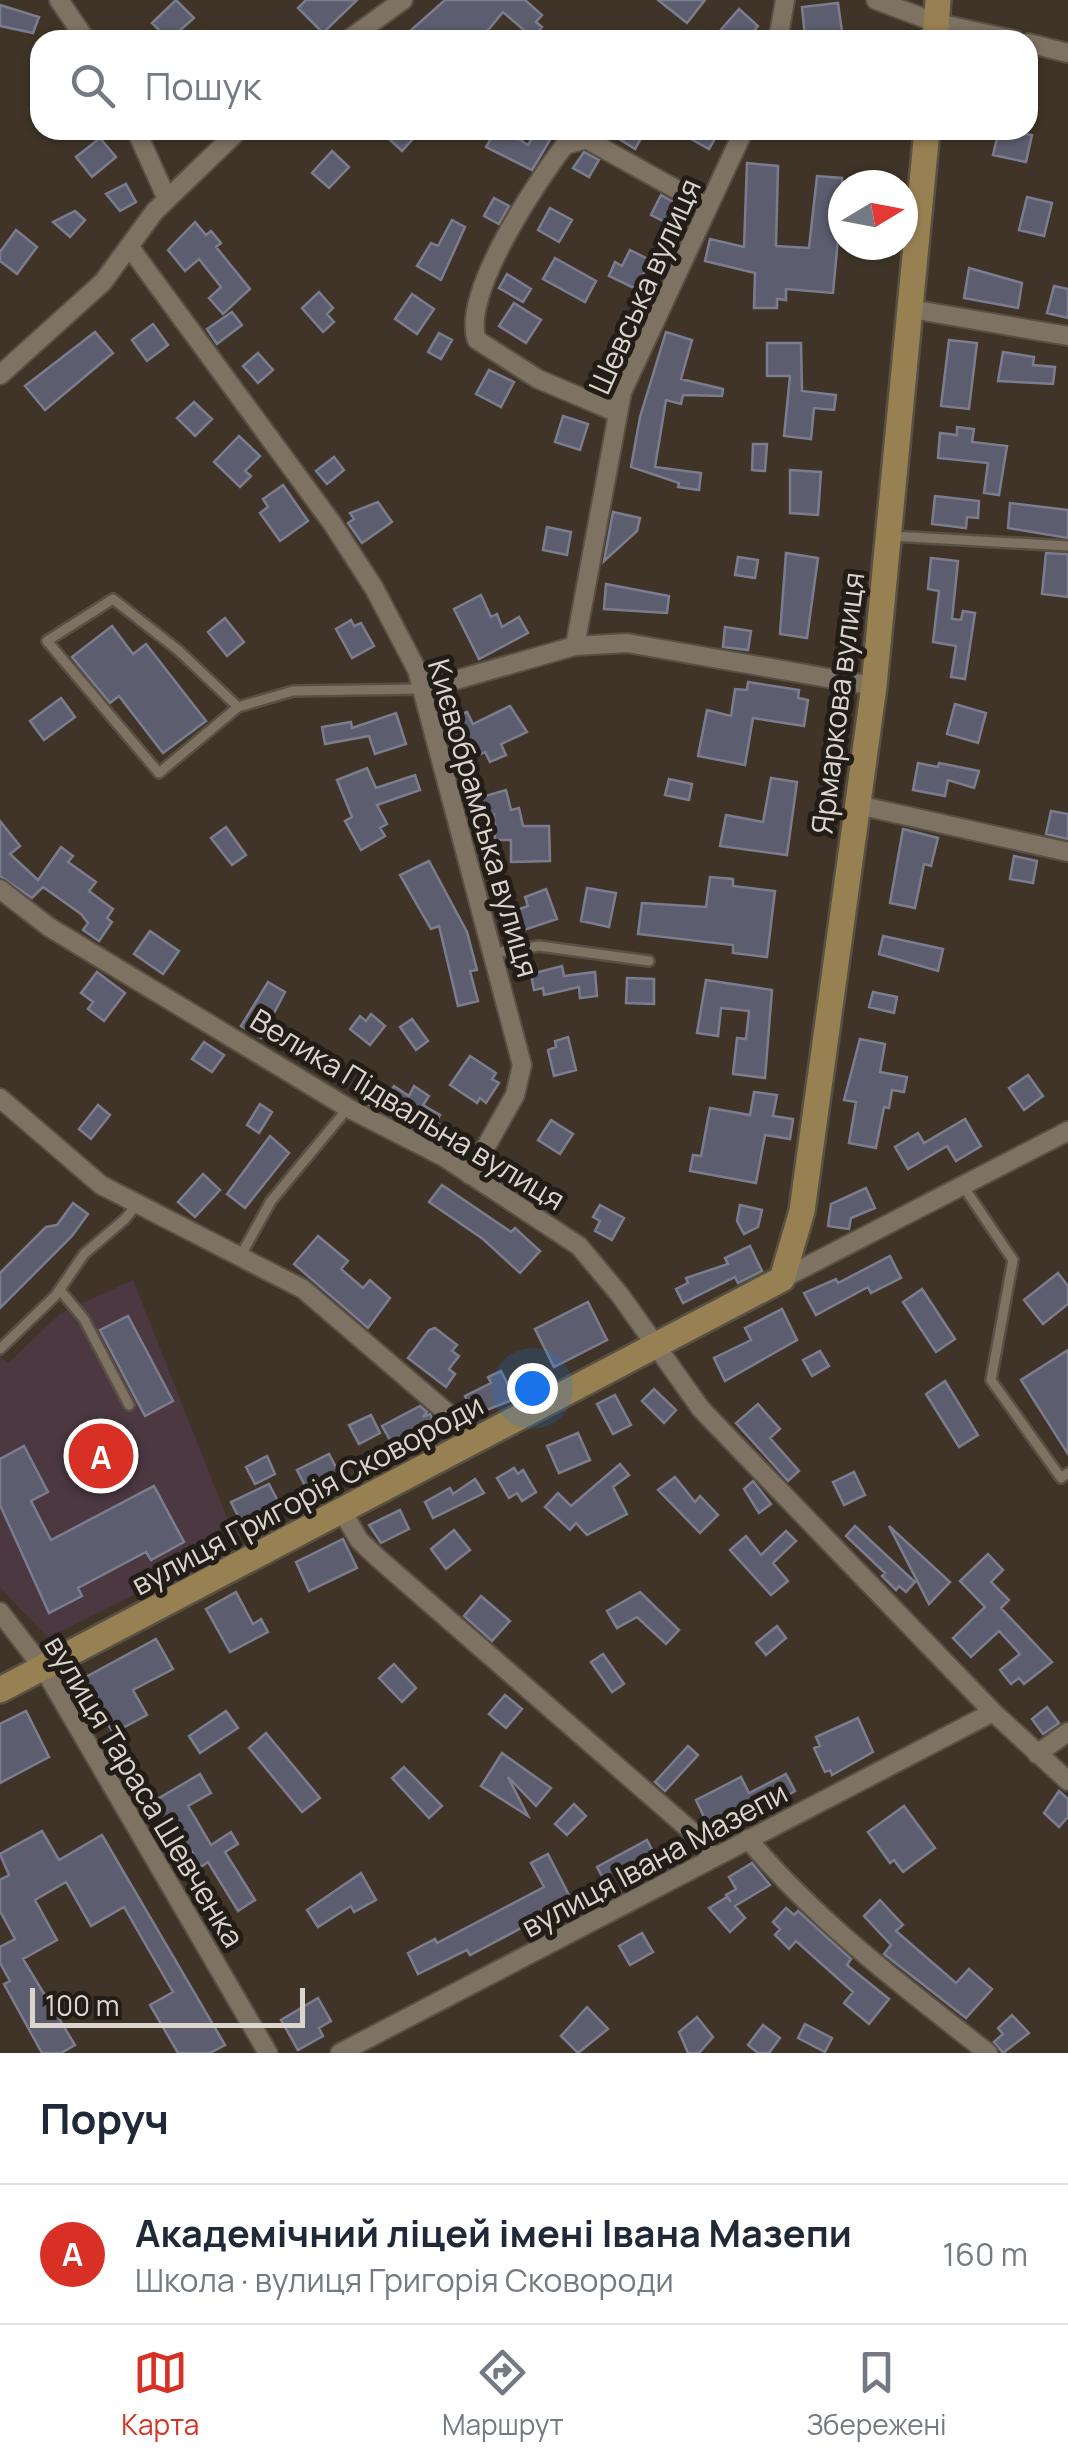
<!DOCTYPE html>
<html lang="uk">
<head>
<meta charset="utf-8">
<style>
	:root { --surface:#fff; --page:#f2f2f3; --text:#1f2937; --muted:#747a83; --line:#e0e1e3; --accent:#d93025 }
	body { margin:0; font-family:Manrope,sans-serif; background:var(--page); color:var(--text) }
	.compass { position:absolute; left:828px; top:170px; width:90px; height:90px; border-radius:50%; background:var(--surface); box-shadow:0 2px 8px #0004; rotate:80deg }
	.scale { position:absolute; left:30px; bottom:25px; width:275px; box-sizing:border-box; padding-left:10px; border:5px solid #dcd5cd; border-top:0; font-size:28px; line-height:35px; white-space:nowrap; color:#dcd5cd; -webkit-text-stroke:8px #221d17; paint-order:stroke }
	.you { position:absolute; left:532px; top:1388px; width:35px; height:35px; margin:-25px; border:8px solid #fff; border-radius:50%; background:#1a73e8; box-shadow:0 0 0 15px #1a73e833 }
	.badge { display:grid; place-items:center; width:65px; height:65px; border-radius:50%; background:var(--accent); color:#fff; font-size:32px; font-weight:700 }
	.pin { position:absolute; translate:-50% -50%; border:5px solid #fff; box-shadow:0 2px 10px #0006 }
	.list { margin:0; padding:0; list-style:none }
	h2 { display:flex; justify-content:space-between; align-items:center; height:130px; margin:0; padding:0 40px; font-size:42px }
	h2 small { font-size:32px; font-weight:400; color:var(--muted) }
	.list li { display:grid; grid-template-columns:65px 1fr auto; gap:30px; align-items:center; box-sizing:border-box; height:140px; padding:0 40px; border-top:2px solid var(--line) }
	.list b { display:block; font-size:38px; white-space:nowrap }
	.list p { margin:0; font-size:32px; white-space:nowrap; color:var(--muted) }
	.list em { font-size:32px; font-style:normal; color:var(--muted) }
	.icon { flex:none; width:55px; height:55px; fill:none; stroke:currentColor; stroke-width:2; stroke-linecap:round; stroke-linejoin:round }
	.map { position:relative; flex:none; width:1068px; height:2053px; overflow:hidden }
	.search { position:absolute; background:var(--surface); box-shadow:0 2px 8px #0004; left:30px; right:30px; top:30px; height:110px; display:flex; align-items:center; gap:25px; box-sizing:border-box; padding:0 35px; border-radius:30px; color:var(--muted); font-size:38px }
	.sheet { height:270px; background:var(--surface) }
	nav { display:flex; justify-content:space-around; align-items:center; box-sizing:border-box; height:140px; border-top:2px solid var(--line); background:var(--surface); font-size:28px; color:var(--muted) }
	nav a { display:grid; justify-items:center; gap:5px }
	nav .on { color:var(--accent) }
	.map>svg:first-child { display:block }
</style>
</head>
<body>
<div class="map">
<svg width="1068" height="2053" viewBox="0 0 1068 2053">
	<rect width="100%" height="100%" fill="#3f3427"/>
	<!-- education -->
	<path fill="#4b3840" d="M133 1280 237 1543 48 1638 0 1587V1356L8 1363 61 1313Z"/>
	<!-- building -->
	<path fill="#5c5d6e" stroke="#7b7d8f" stroke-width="2.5" d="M176 0 194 18 169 40 152 23Z
		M306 0H357L323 33 298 8Z
		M445 0H525L542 15 536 22 542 27 533 38 503 12 480 40H400Z
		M658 0H705L687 23Z
		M838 3 842 32 805 37 802 7Z
		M0 5 39 17 33 33 0 26Z
		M739 9 758 26 746 40H712Z
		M396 130H421L402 151 388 138Z
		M496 130H505L528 145 537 130H556L532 170 486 147Z
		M605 130H646L635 149Z
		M675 130H720L709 149Z
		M999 130 1032 135 1026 162 993 155Z
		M100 138 116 157 92 177 76 157Z
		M332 151 349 167 329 188 312 173Z
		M584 152 599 160 589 177 573 168Z
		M747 163 778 166 776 246 809 248 817 176 842 178V240L838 239 833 293 786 289V300L777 299V308H754L755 273 705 261 710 239 744 247Z
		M126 184 136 202 120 211 106 194Z
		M661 195 682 207 673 226 651 215Z
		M1027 197 1052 203 1044 236 1019 230Z
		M494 198 509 206 499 224 484 216Z
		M550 208 572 220 559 242 538 230Z
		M75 211 85 220 70 237 53 222Z
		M452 220 465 227 441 280 417 266 431 243 438 246Z
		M195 222 206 235 211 231 221 243 216 247 250 289 223 314 209 298 221 287 199 259 185 271 168 250Z
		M16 230 37 247 17 274 0 261V252Z
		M630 250 650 260 636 289 609 276 615 262 622 266Z
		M555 258 596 281 585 302 543 279Z
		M969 268 1022 283 1018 308 964 298Z
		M507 274 531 289 523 302 499 288Z
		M1054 286 1068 289V318L1047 313Z
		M319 292 333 308 327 314 334 322 323 332 302 308Z
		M412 294 434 309 417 334 395 319Z
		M514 303 541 320 526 343 499 326Z
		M232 312 242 325 217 344 207 329Z
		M153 324 168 345 147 361 132 340Z
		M95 332 113 353 45 410 25 386Z
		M666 332 692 340 681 379 723 389 722 396 683 395 681 404 666 400 655 467 701 473 699 490 678 487 679 483 631 467 640 417Z
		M439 333 452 340 441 359 428 352Z
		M949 340 977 343 969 409 941 406Z
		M767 343H801L802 391 836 395 834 410 814 408 811 439 784 436 790 376H767Z
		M1003 352 1034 357 1033 365 1055 367 1053 384 998 381Z
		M258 353 273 370 258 383 243 366Z
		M489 370 514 382 501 407 476 394Z
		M194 402 212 419 195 436 177 418Z
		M563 416 588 424 580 450 555 442Z
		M957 427 974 429 972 442 1007 446 999 495 984 493 988 463 938 458 940 433 957 435Z
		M239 436 260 456 245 471 251 476 240 487 214 462Z
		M753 444H767L765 471 752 470Z
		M334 457 344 470 327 484 316 471Z
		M790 470 821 472 818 515 790 513Z
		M283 485 308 521 280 541 260 513 268 507 263 499Z
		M935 496 979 501 978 518 967 517 966 528 932 524Z
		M378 502 392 522 362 543 348 523 354 519 350 513Z
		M1010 503 1068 510V538L1008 528Z
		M613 512 640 518 637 531 604 561Z
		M547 527 571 532 567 555 543 550Z
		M786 553 818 558 807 638 780 634Z
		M1046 553 1068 554V597L1042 594Z
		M738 557 758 560 755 578 735 575Z
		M931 558 958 561 952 619 961 620 963 611 975 613 965 679 951 677 956 646 933 642 939 591 928 589Z
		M606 584 669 596 667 613 604 609Z
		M481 595 491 617 497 614 502 627 519 617 528 633 479 659 454 609Z
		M225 618 244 642 227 656 208 632Z
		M351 620 354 626 361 623 374 646 352 658 336 629Z
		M112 626 133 654 146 644 206 721 163 753 119 696 110 703 72 657Z
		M725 627 751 631 748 650 723 647Z
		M748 682 799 690 798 698 808 700 804 726 753 718 745 765 698 756 707 710 731 716 735 689 747 690Z
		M61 698 75 717 44 740 30 721Z
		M955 704 986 713 978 743 947 734Z
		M510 706 527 732 501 744 506 755 490 762 485 752 469 760 450 720 467 712 473 724Z
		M396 713 406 744 375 754 369 736 325 744 322 727 351 722 352 728Z
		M918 763 938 767 939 763 979 771 974 788 948 780 945 796 913 790Z
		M367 768 376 788 415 775 420 790 377 805 387 824 380 828 385 836 361 850 345 821 352 817 337 780Z
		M771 778 797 782 787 855 720 846 726 815 763 822Z
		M669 779 692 784 689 800 665 795Z
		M506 790 511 810 519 808 523 826H549L550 861 511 862V840H495L494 814 483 817 478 798Z
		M1051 811 1068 814V839L1046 834Z
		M0 821 20 846 10 854 38 880 61 847 73 856 68 862 96 882 89 891 113 909 107 918 112 922 99 941 83 930 88 923 81 914 43 887 32 898 0 876Z
		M226 827 246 855 232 865 211 838Z
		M903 829 938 838 931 866 924 864 915 908 890 903Z
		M1014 856 1037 861 1033 883 1010 879Z
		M429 861 467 932 477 970 470 971 478 1001 458 1006 439 926 431 929 400 875Z
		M710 877 733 879V886L775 891 767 957 733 953V945L638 934 642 903 706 907Z
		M587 888 616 893 609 927 581 921Z
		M546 889 557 919 524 930 517 910 528 906 525 897Z
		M150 931 179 951 163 974 134 954Z
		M883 936 943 949 938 971 879 954Z
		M562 966 564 976 595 972 597 996 580 998 579 987 544 995 543 988 534 990 531 974Z
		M97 972 125 993 104 1021 88 1009 93 1002 81 993Z
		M627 978 654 979V1004L626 1003Z
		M706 980 772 990 765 1078 733 1074 737 1038 746 1039 749 1011 721 1008 718 1036 697 1033Z
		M268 982 285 992 261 1038 241 1026Z
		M873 992 897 997 894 1013 869 1007Z
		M371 1014 385 1026 370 1045 350 1029 360 1016 366 1021Z
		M412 1019 428 1041 416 1050 400 1027Z
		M568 1037 576 1070 554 1076 548 1050 556 1047 555 1041Z
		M860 1039 885 1044 880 1072 907 1077 904 1092 892 1090 889 1108 884 1107 876 1148 849 1143 856 1102 844 1100Z
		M204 1042 224 1055 212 1072 192 1059Z
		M470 1056 496 1073 492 1079 499 1083 486 1103 480 1098 477 1103 450 1085Z
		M1028 1075 1043 1096 1024 1110 1009 1088Z
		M394 1086 409 1096 414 1086 429 1096 423 1105 440 1115 436 1122 442 1126 434 1138 368 1104 377 1090 388 1096Z
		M754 1092 777 1095 773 1116 793 1119 790 1139 765 1135 756 1183 690 1171 693 1155 701 1156 710 1108 750 1115Z
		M260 1104 272 1112 259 1133 247 1125Z
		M98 1105 110 1115 91 1139 79 1129Z
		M965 1119 981 1146 956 1161 947 1146 908 1169 895 1147 918 1133 924 1143Z
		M551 1120 573 1134 560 1154 538 1140Z
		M270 1136 289 1153 245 1208 227 1194Z
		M203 1174 220 1190 195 1217 178 1202Z
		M442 1185 511 1232 515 1228 540 1251 520 1273 483 1239 429 1202Z
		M866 1188 875 1208 851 1218 849 1229 828 1226 831 1204Z
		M73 1203 88 1214 72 1236 0 1308V1273L46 1227 57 1225Z
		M600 1205 624 1218 612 1240 595 1231 600 1221 593 1217Z
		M740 1205 762 1210 758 1227 744 1234 737 1221Z
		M318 1236 348 1261 341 1269 363 1288 370 1280 390 1298 368 1328 294 1264Z
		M750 1246 762 1271 738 1283 735 1277 683 1303 676 1289 688 1283 686 1278 728 1264 725 1258Z
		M890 1256 901 1278 871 1293 868 1287 816 1315 804 1293 836 1279 838 1283Z
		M1058 1273 1068 1286V1304L1043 1324 1024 1300Z
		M922 1289 955 1339 936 1352 903 1302Z
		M588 1302 607 1340 554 1367 535 1329Z
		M782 1309 797 1340 725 1381 714 1358 751 1340 745 1328Z
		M128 1316 173 1401 145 1416 100 1330Z
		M435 1328 457 1345 452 1351 459 1356 449 1369 455 1374 446 1387 408 1358 429 1330Z
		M1068 1350V1454L1021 1380Z
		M820 1351 829 1366 812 1376 803 1360Z
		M501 1371 515 1399 474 1415 465 1396 491 1383 488 1377Z
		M945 1381 978 1435 959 1447 926 1394Z
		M654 1389 676 1410 664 1423 642 1401Z
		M615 1395 631 1425 613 1434 597 1404Z
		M758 1404 780 1429 770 1438 799 1471 788 1481 736 1423Z
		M420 1406 427 1412 423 1417 430 1414 441 1436 422 1445 414 1429 394 1447 382 1426Z
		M371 1415 380 1433 359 1444 349 1425Z
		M578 1433 590 1460 559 1473 547 1446Z
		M24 1446 48 1492 31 1501 51 1540 154 1486 184 1542 151 1560 146 1552 78 1588 82 1596 49 1613 0 1505V1459Z
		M329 1454 340 1475 332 1479 338 1491 314 1503 297 1470Z
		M267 1456 275 1474 255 1484 246 1467Z
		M620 1464 629 1475 613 1487 627 1514 587 1535 576 1523 570 1530 545 1507 558 1493 571 1506Z
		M514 1468 518 1474 523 1470 536 1492 522 1501 517 1493 509 1498 497 1478Z
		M854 1472 865 1495 844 1505 833 1482Z
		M675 1477 695 1502 700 1496 718 1515 700 1533 658 1490Z
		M475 1479 484 1493 433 1518 425 1502 450 1488 453 1494Z
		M753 1481 771 1504 759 1513 744 1489Z
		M269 1484 282 1509 244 1528 231 1502Z
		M400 1510 409 1529 381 1543 369 1525Z
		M855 1526 915 1582 906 1592 899 1586 896 1590 882 1576 885 1573 846 1536Z
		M889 1526 950 1582 929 1604Z
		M454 1530 470 1550 446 1569 431 1549Z
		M786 1531 796 1541 773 1563 788 1581 771 1595 730 1550 746 1536 761 1555Z
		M343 1539 357 1568 309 1591 296 1562Z
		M988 1554 1003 1570 991 1582 1009 1600 1001 1608 1052 1662 1024 1684 1019 1678 1011 1684 1000 1670 1020 1654 999 1631 971 1657 953 1638 985 1607 960 1581Z
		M236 1592 253 1624 261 1619 268 1632 230 1652 206 1609Z
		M640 1592 679 1630 666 1644 637 1617 617 1628 607 1611Z
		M481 1596 510 1621 492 1641 464 1616Z
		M777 1626 786 1638 766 1655 756 1643Z
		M156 1639 173 1669 133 1690 147 1715 113 1733 84 1678Z
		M603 1654 624 1684 612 1692 591 1662Z
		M394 1664 416 1688 402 1702 379 1678Z
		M505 1695 522 1709 506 1728 489 1714Z
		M1047 1707 1059 1723 1043 1734 1032 1719Z
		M26 1711 49 1757 0 1783V1724Z
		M226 1711 238 1728 200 1753 189 1736Z
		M858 1718 873 1752 832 1775 830 1770 825 1772 814 1748 820 1746 816 1737Z
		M266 1733 320 1798 302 1812 249 1748Z
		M688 1746 698 1755 665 1791 655 1782Z
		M502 1753 551 1788 536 1806 508 1777 528 1816 481 1786Z
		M404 1767 442 1806 429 1818 392 1778Z
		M200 1774 211 1793 188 1806 211 1845 231 1832 238 1844 225 1852 255 1900 238 1911 208 1862 201 1867 171 1817 165 1820 154 1801Z
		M786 1774 795 1791 714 1838 696 1800 741 1777 749 1793Z
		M1059 1791 1068 1799V1817L1059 1827 1044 1813Z
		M574 1804 586 1816 567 1835 555 1824Z
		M904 1806 935 1848 903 1872 894 1860 890 1863 868 1832Z
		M42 1831 59 1860 102 1835 225 2045 210 2053H178L150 2005 173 1992 124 1907 91 1926 66 1882 35 1900 57 1940 23 1959 75 2045 61 2053H42L4 1984 10 1981 0 1963V1947L15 1939 0 1911V1880L9 1875 0 1854Z
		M647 1840 662 1869 612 1895 597 1867Z
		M548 1854 576 1909 533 1931 529 1924 470 1955 467 1950 418 1974 408 1953 435 1939 437 1943 544 1887 531 1863Z
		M752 1863 770 1885 735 1906 745 1918 730 1932 709 1908 727 1897 731 1902 726 1895 736 1889 729 1877Z
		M361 1873 376 1900 354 1912 351 1906 318 1927 307 1910Z
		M880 1900 903 1925 896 1931 956 1983 969 1969 992 1989 966 2018 884 1954 891 1945 864 1916Z
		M786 1908 794 1915 798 1911 851 1959 847 1965 889 1999 869 2024 844 2003 853 1992 796 1941 789 1949 775 1935 780 1929 773 1922Z
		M642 1933 653 1952 630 1965 619 1946Z
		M318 1998 331 2021 319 2028 323 2036 298 2050 281 2020Z
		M587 2007 608 2029 578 2053 561 2036Z
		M1012 2015 1029 2033 1003 2053 994 2042 1003 2034 998 2028Z
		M697 2017 713 2037 699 2053H688L679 2032Z
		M805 2024 832 2038 825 2052 798 2038Z
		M763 2025 780 2038 769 2053H758L748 2045Z"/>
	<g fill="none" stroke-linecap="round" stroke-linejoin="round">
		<defs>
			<path id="lane" d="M892 536 1068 546
				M113 599 178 650 238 707 159 773 47 641Z
				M238 707 293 691 422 689
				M493 953 539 946 649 961
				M963 1186 1013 1260 991 1380 1061 1478 1068 1473
				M241 1255 271 1201 348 1108
				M60 1290 84 1319 129 1405
				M0 1349 56 1295 84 1254 125 1219 137 1204"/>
			<path id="street" d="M59 0 86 40
				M876 0 937 23 1015 40
				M348 40 403 0
				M778 40 785 0
				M1028 43 1068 53
				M136 130 167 199
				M131 249 332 523 374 588 417 670 522 1065 515 1095 470 1175
				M911 309 1068 336
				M0 375 103 282 155 211 239 130
				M618 413 538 379 477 340C460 296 537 181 565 145L586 139 708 207
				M575 646 622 392 744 130
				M424 689 575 646 627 643 874 686
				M858 805 1068 852
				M0 889 49 927 348 1108 444 1157 579 1246 620 1295 701 1409 993 1712 1068 1781
				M0 1098 101 1185 303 1289 479 1440
				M782 1279 1068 1131
				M341 1509 359 1540 379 1559 690 1830 714 1857
				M0 1612 44 1669 268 2053
				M1037 1754 1068 1732
				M748 1839C816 1921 904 1987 988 2053
				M340 2053 993 1712"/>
			<path id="secondary" d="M935 40 938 0
				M0 1690 782 1279 802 1211 874 686 927 130"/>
		</defs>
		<!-- lane casing -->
		<use href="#lane" stroke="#595044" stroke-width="14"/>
		<!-- street casing -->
		<use href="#street" stroke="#595044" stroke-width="22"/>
		<!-- secondary casing -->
		<use href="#secondary" stroke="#595044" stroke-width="30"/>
		<!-- lane -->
		<use href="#lane" stroke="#7e7263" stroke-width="9"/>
		<!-- street -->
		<use href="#street" stroke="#7e7263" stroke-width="18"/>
		<!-- secondary -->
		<use href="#secondary" stroke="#978052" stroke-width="25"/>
	</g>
	<g text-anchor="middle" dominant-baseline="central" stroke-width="10" stroke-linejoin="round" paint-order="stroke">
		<!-- street labels -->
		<g font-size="30" fill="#dcd5cd" stroke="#221d17">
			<text transform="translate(644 286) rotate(-66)">Шевська вулиця</text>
			<text transform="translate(837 703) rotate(-83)">Ярмаркова вулиця</text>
			<text transform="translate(484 818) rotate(74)">Києвобрамська вулиця</text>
			<text transform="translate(408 1109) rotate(31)">Велика Підвальна вулиця</text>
			<text transform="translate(307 1494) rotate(-28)">вулиця Григорія Сковороди</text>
			<text transform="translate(145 1791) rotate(59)">вулиця Тараса Шевченка</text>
			<text transform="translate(654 1859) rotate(-28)">вулиця Івана Мазепи</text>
		</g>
	</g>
</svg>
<svg class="compass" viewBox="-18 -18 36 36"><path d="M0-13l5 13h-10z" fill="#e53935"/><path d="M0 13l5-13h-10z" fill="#747a83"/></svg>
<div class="scale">100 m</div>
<div class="you"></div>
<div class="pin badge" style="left:101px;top:1456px">A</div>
<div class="search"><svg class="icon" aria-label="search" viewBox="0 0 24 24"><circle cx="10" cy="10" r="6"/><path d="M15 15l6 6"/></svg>Пошук</div>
</div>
<section class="sheet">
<h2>Поруч<small></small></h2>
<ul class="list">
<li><span class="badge">A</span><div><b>Академічний ліцей імені Івана Мазепи</b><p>Школа · вулиця Григорія Сковороди</p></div><em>160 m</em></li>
</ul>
</section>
<nav>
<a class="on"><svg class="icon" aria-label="map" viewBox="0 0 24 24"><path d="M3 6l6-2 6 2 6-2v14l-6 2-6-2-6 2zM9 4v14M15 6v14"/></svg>Карта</a>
<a><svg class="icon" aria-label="directions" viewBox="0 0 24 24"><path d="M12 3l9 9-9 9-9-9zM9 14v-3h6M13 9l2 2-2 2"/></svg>Маршрут</a>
<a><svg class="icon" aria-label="saved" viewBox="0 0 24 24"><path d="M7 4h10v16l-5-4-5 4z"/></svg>Збережені</a>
</nav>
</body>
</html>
